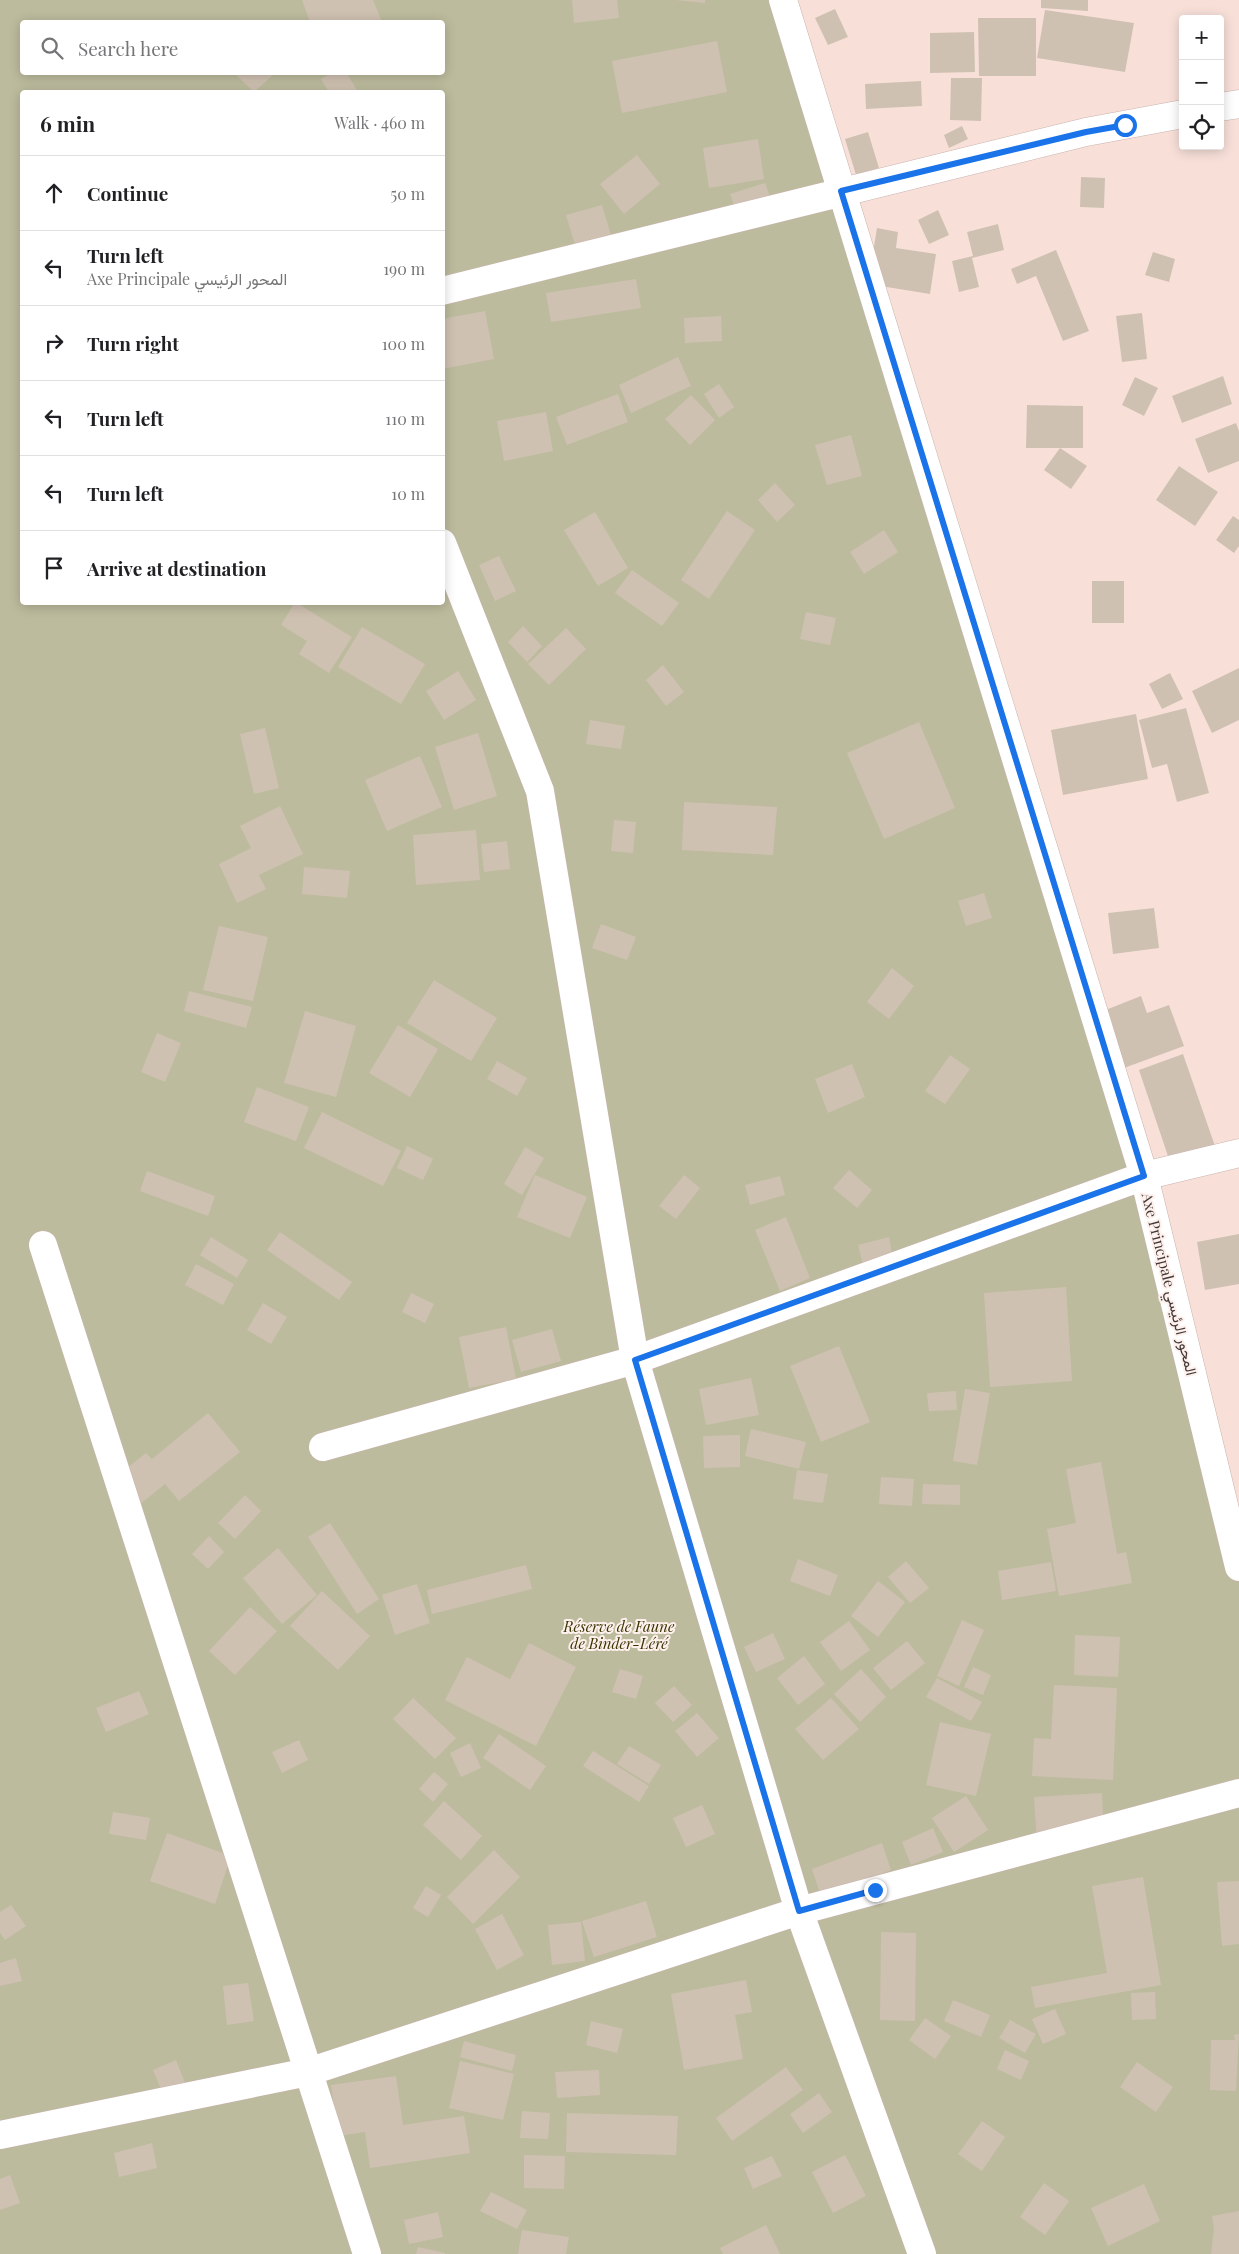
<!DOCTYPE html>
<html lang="en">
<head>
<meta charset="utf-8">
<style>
	:root { --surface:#fff; --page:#f6f6f6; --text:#202124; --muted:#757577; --line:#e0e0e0 }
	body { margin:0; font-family:"Playfair Display",Vazirmatn,serif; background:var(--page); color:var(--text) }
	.controls { position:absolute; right:15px; top:15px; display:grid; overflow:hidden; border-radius:5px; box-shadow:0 2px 12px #0003 }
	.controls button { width:45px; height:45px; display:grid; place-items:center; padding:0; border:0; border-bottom:1px solid var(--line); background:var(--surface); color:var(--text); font:25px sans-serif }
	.stop { position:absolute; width:15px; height:15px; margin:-11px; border:4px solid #1a73e8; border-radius:50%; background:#fff }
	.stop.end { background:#1a73e8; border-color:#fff; box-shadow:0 1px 5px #0008 }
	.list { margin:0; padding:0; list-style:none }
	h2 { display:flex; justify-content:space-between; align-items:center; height:65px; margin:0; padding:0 20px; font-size:21px }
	h2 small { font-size:16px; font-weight:400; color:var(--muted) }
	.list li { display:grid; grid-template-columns:32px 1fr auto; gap:15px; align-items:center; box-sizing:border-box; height:75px; padding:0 20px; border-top:1px solid var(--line) }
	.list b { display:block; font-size:19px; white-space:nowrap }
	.list p { margin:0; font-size:16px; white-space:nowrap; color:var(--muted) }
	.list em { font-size:16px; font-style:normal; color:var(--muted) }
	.icon { flex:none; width:28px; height:28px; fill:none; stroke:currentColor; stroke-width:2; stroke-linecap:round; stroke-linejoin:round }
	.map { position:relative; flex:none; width:1239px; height:2254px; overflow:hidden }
	.search { position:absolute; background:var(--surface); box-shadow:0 2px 12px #0003; left:20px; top:20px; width:425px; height:55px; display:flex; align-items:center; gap:12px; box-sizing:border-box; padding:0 18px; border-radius:5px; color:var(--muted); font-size:19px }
	.panel { position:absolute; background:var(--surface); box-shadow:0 2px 12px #0003; left:20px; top:90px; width:425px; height:515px; border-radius:5px }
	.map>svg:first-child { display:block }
</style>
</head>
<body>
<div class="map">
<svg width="1239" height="2254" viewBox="0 0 1239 2254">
	<rect width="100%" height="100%" fill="#f8e0d9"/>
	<!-- green -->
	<path fill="#bcbb9d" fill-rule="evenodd" d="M0 0H783L1144 1176 1239 1567V2254H0ZM22 22H442V72H22ZM22 92H442V602H22Z"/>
	<!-- building -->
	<path fill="#cfc1b1" d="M302 0H373L382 22H310Z
		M572 0H617L619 18 574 23Z
		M676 0H705V3Z
		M1041 0H1088V11L1041 8Z
		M835 9 848 37 828 45 815 18Z
		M1045 10 1134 23 1125 72 1037 58Z
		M978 18H1036V76H979Z
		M974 32 975 72 930 73V33Z
		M717 41 727 92 622 113 612 61Z
		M233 72H270L273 75 254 92Z
		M333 72H346L358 92H329L321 79Z
		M951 78H982L981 121 950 120Z
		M921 81 922 106 866 109 865 84Z
		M962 126 968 139 949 148 944 135Z
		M868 132 879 168 856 175 845 139Z
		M758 139 764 179 709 188 703 148Z
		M637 155 660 184 624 214 600 184Z
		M1081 177 1105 178 1104 208 1080 207Z
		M765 183 773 205 738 216 730 194Z
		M602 205 611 235 575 245 566 215Z
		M938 210 949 235 929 244 918 220Z
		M998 224 1004 250 972 258 979 287 959 292 952 261 973 256 967 232Z
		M877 228 898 232 896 248 936 254 930 294 868 284Z
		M1056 250 1089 331 1063 341 1036 276 1017 284 1011 269Z
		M1153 252 1175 259 1169 282 1145 275Z
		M636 279 641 308 551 322 546 293Z
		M485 311 494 359 442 369V319Z
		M1142 313 1147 359 1122 362 1116 316Z
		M721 316 722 341 685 343 684 318Z
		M678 357 691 386 631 413 619 385Z
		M1223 376 1232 404 1182 423 1172 396Z
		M1135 377 1158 388 1144 416 1122 405Z
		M719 384 734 407 719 418 704 394Z
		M618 394 628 422 567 445 556 417Z
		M691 395 715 420 690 445 665 419Z
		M1027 405 1083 406V448H1026Z
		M546 412 553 451 504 461 497 421Z
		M1236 423 1239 431V461L1208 473 1195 439Z
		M851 435 862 476 827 485 815 445Z
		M1060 448 1087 466 1071 489 1044 470Z
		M1179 466 1218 492 1195 526 1156 500Z
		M775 483 795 505 777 522 758 500Z
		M727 511 755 530 709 599 681 580Z
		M595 512 628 568 598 586 564 530Z
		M1233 516 1239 520V546L1234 553 1216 540Z
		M884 530 898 552 864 574 850 552Z
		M499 556 516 591 495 601 479 565Z
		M632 570 679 603 662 626 615 593Z
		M1092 581H1124V623H1092Z
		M295 602 352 637 329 673 299 654 307 641 281 625Z
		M806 612 836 618 830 645 800 639Z
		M523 626 542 646 527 662 508 642Z
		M362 627 425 664 401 704 338 667Z
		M566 628 586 649 549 685 528 664Z
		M663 665 684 692 666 706 646 680Z
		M1239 668V720L1212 733 1192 691Z
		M458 671 476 700 444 720 426 691Z
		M1170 673 1183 699 1162 709 1149 684Z
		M1186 708 1209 793 1177 802 1167 764 1152 768 1139 720Z
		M1136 714 1148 779 1063 795 1051 730Z
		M590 720 625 726 621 749 586 744Z
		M919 722 955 808 884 839 847 753Z
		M265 728 279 788 254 794 240 734Z
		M478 733 497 796 454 810 435 747Z
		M420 756 442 807 387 831 365 780Z
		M684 802 777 807 773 855 682 850Z
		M280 806 303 854 259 875 266 889 237 903 219 864 251 848 240 826Z
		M614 820 636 822 633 853 611 851Z
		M476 830 480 880 416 885 413 835Z
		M507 841 510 869 484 872 481 844Z
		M304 867 350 871 347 898 302 894Z
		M984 893 992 918 966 926 958 901Z
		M1154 908 1159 948 1113 954 1108 913Z
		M601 924 636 937 627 960 592 948Z
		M219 926 268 937 253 1001 203 990Z
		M892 968 914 986 889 1019 867 1002Z
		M434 980 497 1018 471 1061 407 1023Z
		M189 991 252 1007 246 1028 184 1011Z
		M1141 996 1147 1013 1169 1005 1184 1046 1124 1068 1103 1011Z
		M305 1011 356 1026 336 1097 284 1083Z
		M398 1025 438 1049 410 1097 369 1073Z
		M157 1033 181 1043 165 1082 141 1072Z
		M1183 1054 1216 1149 1171 1165 1139 1070Z
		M950 1055 970 1069 945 1104 925 1091Z
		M497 1061 527 1078 517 1096 487 1079Z
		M852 1064 865 1097 828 1113 815 1079Z
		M257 1087 309 1107 296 1141 244 1122Z
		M322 1112 401 1151 383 1186 304 1148Z
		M407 1146 433 1159 423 1180 397 1168Z
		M525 1147 544 1158 522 1195 504 1184Z
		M849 1170 872 1190 857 1208 833 1188Z
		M147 1171 215 1196 208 1216 140 1191Z
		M535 1175 587 1197 570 1238 517 1217Z
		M684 1175 700 1188 676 1219 659 1206Z
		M780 1176 785 1195 750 1205 745 1185Z
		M786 1217 810 1278 780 1291 755 1230Z
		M280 1232 352 1282 339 1300 267 1250Z
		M1239 1234V1284L1205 1290 1197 1242Z
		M211 1237 248 1260 237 1278 200 1255Z
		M889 1237 893 1258 863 1265 858 1245Z
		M196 1264 234 1284 223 1305 185 1285Z
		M1066 1287 1072 1381 990 1387 984 1293Z
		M411 1293 434 1304 425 1323 402 1312Z
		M263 1303 287 1317 271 1344 247 1330Z
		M506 1327 516 1379 469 1388 459 1337Z
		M552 1329 561 1361 521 1372 512 1340Z
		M839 1346 870 1422 821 1442 790 1366Z
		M751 1378 759 1415 706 1425 699 1389Z
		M965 1389 990 1393 977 1465 953 1461Z
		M956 1391 957 1410 929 1411 927 1393Z
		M208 1413 240 1452 179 1501 165 1484 139 1505 116 1477 146 1453 152 1459Z
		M751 1429 806 1442 799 1469 745 1456Z
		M740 1435V1467L704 1468 703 1436Z
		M1101 1462 1117 1554 1126 1552 1132 1583 1059 1596 1047 1529 1076 1523 1066 1469Z
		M797 1470 828 1474 823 1503 793 1499Z
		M881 1477 914 1479 912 1506 879 1504Z
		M923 1484 960 1485V1505L922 1504Z
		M245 1495 261 1511 235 1539 218 1523Z
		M330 1523 379 1599 357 1614 308 1537Z
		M209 1536 224 1552 208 1569 192 1554Z
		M278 1548 317 1595 282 1624 243 1578Z
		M798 1559 838 1575 830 1596 790 1581Z
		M906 1561 929 1588 910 1603 888 1577Z
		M1051 1562 1056 1591 1002 1600 998 1571Z
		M526 1565 532 1589 432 1614 427 1590Z
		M878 1581 905 1602 878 1637 851 1616Z
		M417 1584 430 1623 395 1635 382 1595Z
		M322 1591 370 1636 338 1670 290 1626Z
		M250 1607 277 1631 235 1675 209 1651Z
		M962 1620 984 1630 959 1686 937 1676Z
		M849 1621 870 1650 841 1671 820 1642Z
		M773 1633 785 1659 756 1672 744 1647Z
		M1075 1635 1120 1637 1118 1677 1074 1675Z
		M907 1641 925 1663 891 1690 873 1668Z
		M529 1643 576 1667 536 1746 445 1700 467 1657 510 1679Z
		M804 1656 825 1684 798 1705 777 1678Z
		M973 1667 991 1675 983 1695 964 1687Z
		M620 1669 643 1676 636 1699 612 1692Z
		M861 1669 886 1697 860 1722 834 1694Z
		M937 1678 982 1702 971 1721 926 1697Z
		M1054 1685 1117 1688 1113 1780 1032 1776 1034 1738 1051 1739Z
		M674 1686 692 1705 673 1722 655 1703Z
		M139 1691 149 1714 106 1732 96 1708Z
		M413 1698 456 1738 435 1759 393 1719Z
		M831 1698 859 1729 823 1760 795 1729Z
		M697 1713 719 1738 697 1757 675 1731Z
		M940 1722 991 1734 976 1796 926 1785Z
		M499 1734 546 1766 530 1790 483 1758Z
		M299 1740 308 1760 282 1773 272 1752Z
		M470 1743 481 1768 461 1777 450 1753Z
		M629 1746 661 1765 649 1784 617 1764Z
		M593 1751 649 1786 639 1802 583 1766Z
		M434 1772 448 1784 433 1802 419 1789Z
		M1102 1793 1104 1838 1037 1842 1034 1797Z
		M966 1796 988 1830 954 1852 932 1818Z
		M444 1801 482 1836 461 1860 423 1825Z
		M702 1805 715 1834 686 1847 673 1818Z
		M113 1812 150 1818 146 1840 109 1834Z
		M933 1828 943 1852 911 1865 902 1842Z
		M167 1833 231 1856 215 1904 150 1881Z
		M882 1843 891 1870 821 1896 812 1869Z
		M494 1850 520 1877 473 1924 447 1897Z
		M1143 1877 1161 1985 1035 2008 1031 1987 1107 1973 1092 1886Z
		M1239 1881V1944L1222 1946 1217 1882Z
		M426 1886 441 1895 428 1917 413 1908Z
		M646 1901 657 1937 594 1957 582 1921Z
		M11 1905 26 1926 5 1940 0 1933V1912Z
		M502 1914 524 1955 497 1970 475 1929Z
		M581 1922 585 1961 552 1965 548 1925Z
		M881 1932 916 1933 915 2021 880 2020Z
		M16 1958 22 1981 0 1986V1963Z
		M746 1980 752 2012 735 2015 743 2059 684 2070 671 1994Z
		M248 1983 254 2021 227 2025 223 1986Z
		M1155 1992 1156 2019 1132 2020 1131 1993Z
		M953 2000 990 2015 981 2037 944 2021Z
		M1055 2009 1066 2034 1043 2044 1032 2019Z
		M925 2018 951 2036 935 2059 909 2040Z
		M1010 2020 1036 2034 1025 2053 999 2038Z
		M591 2021 623 2029 617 2053 586 2045Z
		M1239 2034 1236 2091 1210 2090 1211 2040H1235L1234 2035Z
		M464 2041 516 2055 512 2071 460 2057Z
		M1005 2050 1029 2061 1021 2080 997 2069Z
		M176 2060 186 2085 163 2094 153 2070Z
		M460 2061 514 2074 503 2120 449 2108Z
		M1137 2062 1173 2087 1156 2112 1120 2087Z
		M786 2067 803 2090 732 2141 716 2118Z
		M599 2070 600 2095 557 2098 555 2072Z
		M396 2076 403 2125 464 2116 470 2153 370 2168 365 2132 338 2136 331 2085Z
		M819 2093 832 2112 803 2133 790 2114Z
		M522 2111 550 2113 548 2139 520 2138Z
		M567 2113 678 2116 676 2155 566 2152Z
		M982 2121 1005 2137 982 2171 958 2154Z
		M152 2143 157 2168 119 2177 114 2153Z
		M524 2155 565 2156 564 2189 524 2188Z
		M845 2155 866 2196 833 2213 812 2172Z
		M772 2156 782 2176 753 2189 744 2168Z
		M10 2175 20 2203 0 2210V2179Z
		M1044 2183 1069 2201 1045 2235 1020 2217Z
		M1144 2184 1160 2221 1108 2246 1091 2208Z
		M491 2192 527 2210 517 2229 480 2211Z
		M1239 2211V2254H1211L1214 2229 1212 2216Z
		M438 2212 443 2237 409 2244 404 2220Z
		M766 2225 780 2254H723L720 2248Z
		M522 2230 569 2237 566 2254H518Z
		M418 2247 445 2253V2254H416Z"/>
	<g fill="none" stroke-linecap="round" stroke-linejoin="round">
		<defs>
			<path id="street" d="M1220 107 1239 104
				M442 291 1086 132 1183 114
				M442 543 540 791 635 1360 799 1911 922 2254
				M43 1245 367 2254
				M323 1447 635 1360 1144 1176 1239 1153
				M0 2135 308 2072 799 1911 1239 1793"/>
			<path id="primary" d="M783 0 1144 1176 1239 1567"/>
		</defs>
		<!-- street casing -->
		<use href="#street" stroke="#cab3ad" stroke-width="29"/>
		<!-- primary casing -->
		<use href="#primary" stroke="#cab3ad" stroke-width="29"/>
		<!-- street -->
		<use href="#street" stroke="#fff" stroke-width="28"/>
		<!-- primary -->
		<use href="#primary" stroke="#fff" stroke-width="28"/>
	</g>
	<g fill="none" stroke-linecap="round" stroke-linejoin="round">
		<!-- route -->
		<path stroke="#1a73e8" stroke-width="6" d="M875 1890 799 1911 635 1360 1144 1176 841 191 1086 132 1125 125"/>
	</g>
	<g text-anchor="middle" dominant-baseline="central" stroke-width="4" stroke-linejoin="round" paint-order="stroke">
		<!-- street labels -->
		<g font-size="15" fill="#423937" stroke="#fef0ec">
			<text transform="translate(1170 1284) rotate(76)">Axe Principale المحور الرئيسي</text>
		</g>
		<!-- park labels -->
		<g font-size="15" font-style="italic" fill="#383400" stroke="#fef0ec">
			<text x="619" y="1626">Réserve de Faune<tspan x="619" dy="17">de Binder-Léré</tspan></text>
		</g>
	</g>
</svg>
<div class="controls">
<button>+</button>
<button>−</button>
<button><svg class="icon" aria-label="locate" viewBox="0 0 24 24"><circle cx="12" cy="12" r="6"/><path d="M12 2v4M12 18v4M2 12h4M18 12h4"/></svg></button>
</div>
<div class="stop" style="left:1125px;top:125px"></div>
<div class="stop end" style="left:875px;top:1890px"></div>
<div class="search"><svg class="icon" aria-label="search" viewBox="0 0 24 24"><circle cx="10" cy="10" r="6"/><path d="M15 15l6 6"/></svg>Search here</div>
<section class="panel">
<h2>6 min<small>Walk · 460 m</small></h2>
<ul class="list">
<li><svg class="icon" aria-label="ahead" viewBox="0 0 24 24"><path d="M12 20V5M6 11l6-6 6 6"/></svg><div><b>Continue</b></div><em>50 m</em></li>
<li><svg class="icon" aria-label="left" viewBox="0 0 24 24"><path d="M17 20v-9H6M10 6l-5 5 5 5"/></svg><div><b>Turn left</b><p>Axe Principale المحور الرئيسي</p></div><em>190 m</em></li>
<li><svg class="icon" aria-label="right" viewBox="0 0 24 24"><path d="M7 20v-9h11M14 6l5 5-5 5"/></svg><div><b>Turn right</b></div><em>100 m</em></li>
<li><svg class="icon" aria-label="left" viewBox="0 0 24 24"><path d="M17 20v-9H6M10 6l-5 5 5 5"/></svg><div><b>Turn left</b></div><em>110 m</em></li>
<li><svg class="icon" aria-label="left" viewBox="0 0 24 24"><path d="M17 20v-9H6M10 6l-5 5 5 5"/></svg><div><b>Turn left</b></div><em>10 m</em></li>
<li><svg class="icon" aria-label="arrive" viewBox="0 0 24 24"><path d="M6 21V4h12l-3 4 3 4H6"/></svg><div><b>Arrive at destination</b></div></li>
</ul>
</section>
</div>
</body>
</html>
